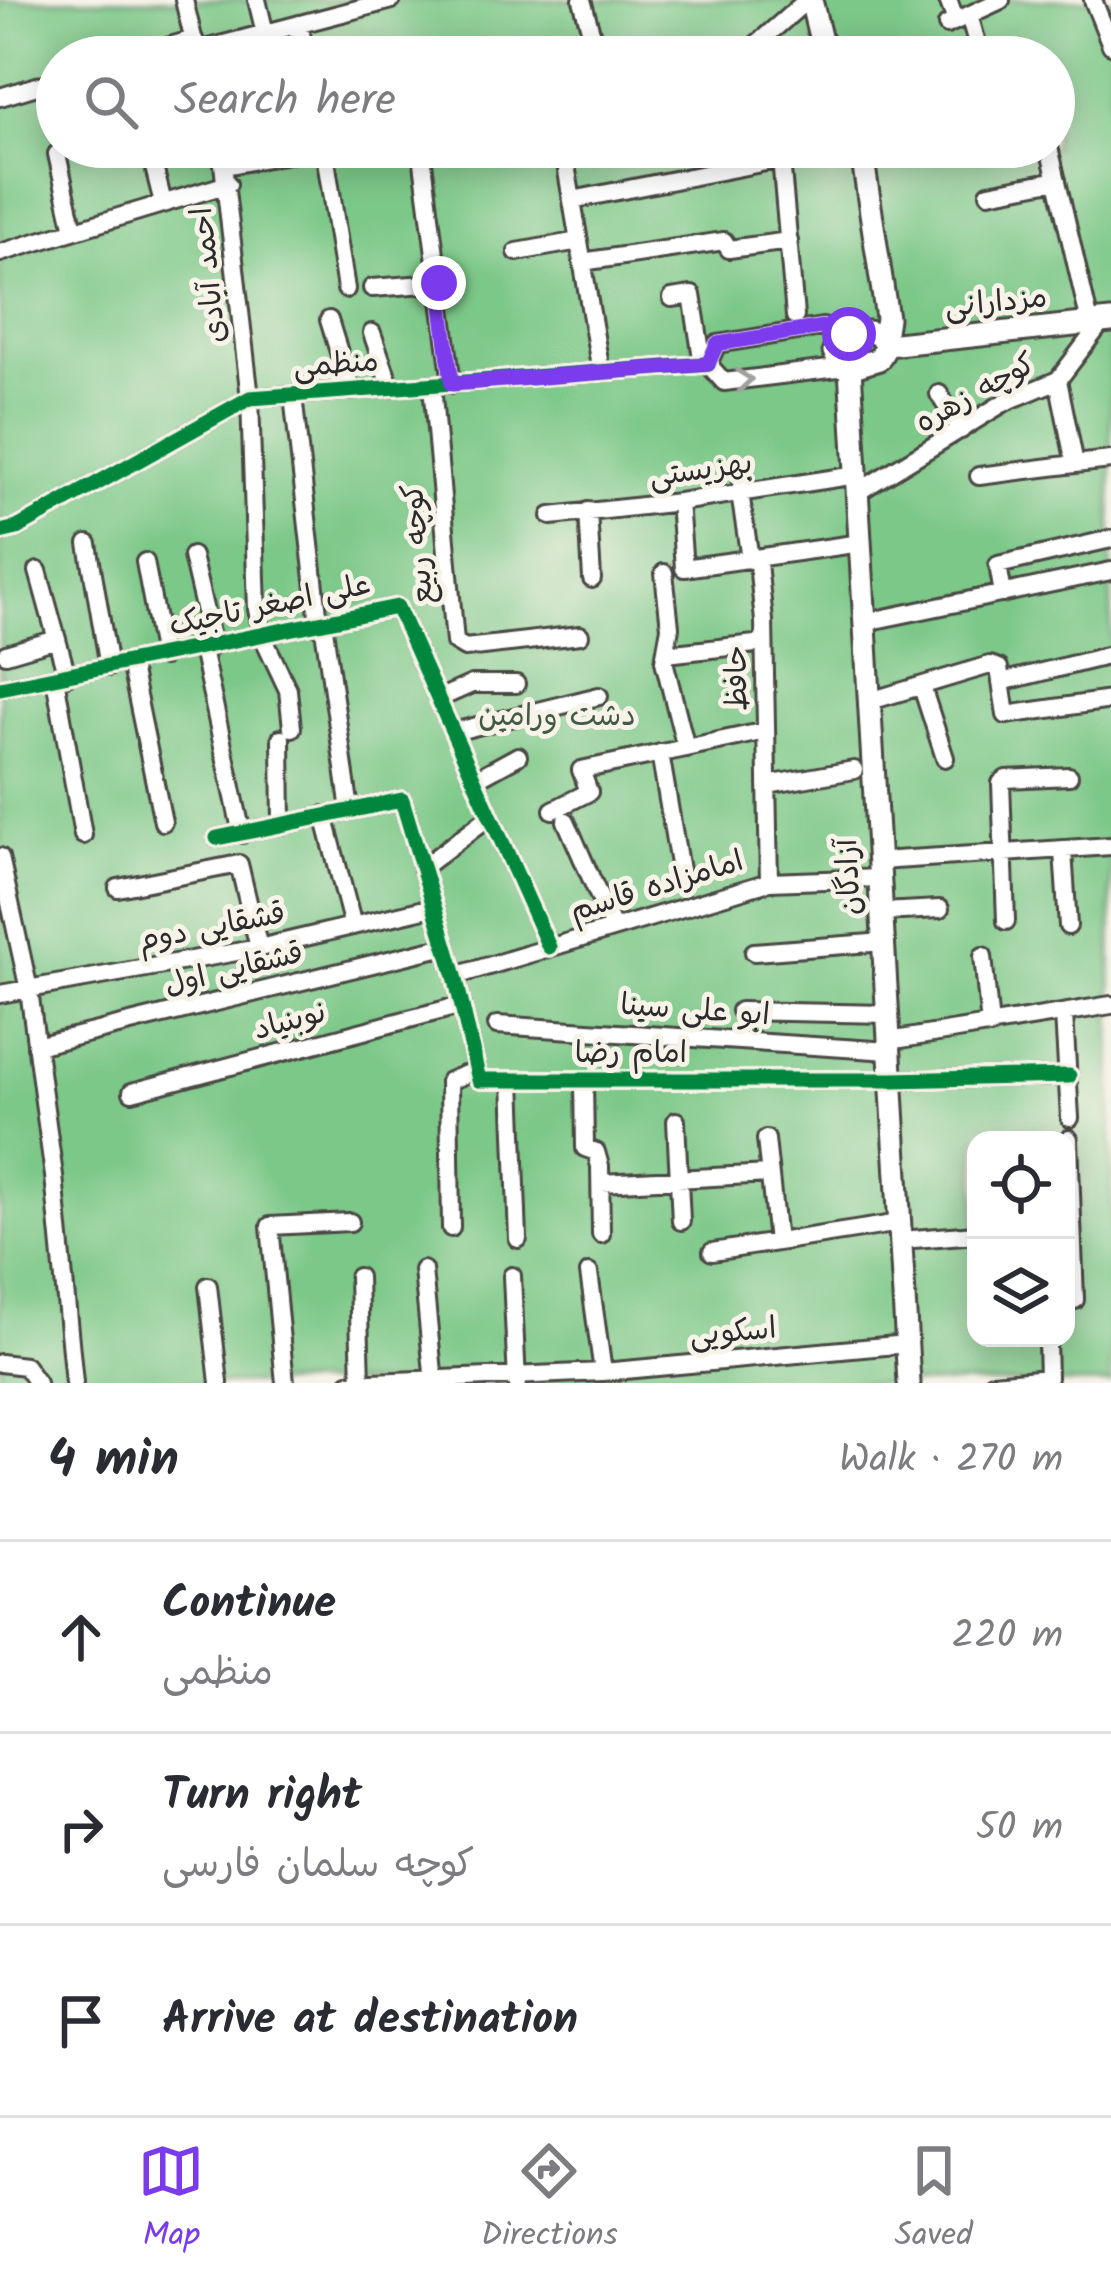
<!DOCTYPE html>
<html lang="en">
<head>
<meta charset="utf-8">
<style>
	:root { --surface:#fff; --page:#f2f2f3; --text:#2b2b33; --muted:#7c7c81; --line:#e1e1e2; --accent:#7c3aed }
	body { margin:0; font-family:Kalam,"Playpen Sans Arabic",sans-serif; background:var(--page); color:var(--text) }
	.controls { position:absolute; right:36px; bottom:36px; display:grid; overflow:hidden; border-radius:24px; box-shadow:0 6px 30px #0003 }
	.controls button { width:108px; height:108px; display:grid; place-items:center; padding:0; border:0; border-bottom:3px solid var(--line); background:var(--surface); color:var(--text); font:60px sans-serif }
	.stop { position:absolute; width:36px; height:36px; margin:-27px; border:9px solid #7c3aed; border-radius:50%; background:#fff }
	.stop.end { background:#7c3aed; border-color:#fff; box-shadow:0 3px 12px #0008 }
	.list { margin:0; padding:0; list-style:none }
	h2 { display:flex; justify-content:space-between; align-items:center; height:156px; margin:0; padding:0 48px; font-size:51px }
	h2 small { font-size:39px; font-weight:400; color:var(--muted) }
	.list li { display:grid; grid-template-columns:78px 1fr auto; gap:36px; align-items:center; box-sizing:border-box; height:192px; padding:0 48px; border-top:3px solid var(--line) }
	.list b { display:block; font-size:45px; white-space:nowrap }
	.list p { margin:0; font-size:39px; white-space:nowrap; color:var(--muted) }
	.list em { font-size:39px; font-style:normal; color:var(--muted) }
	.icon { flex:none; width:66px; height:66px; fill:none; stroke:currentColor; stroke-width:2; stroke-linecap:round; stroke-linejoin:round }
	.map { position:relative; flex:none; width:1111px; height:1383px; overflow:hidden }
	.search { position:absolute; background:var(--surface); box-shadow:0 6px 30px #0003; left:36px; right:36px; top:36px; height:132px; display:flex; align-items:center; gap:30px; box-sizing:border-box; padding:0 42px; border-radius:66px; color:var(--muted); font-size:45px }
	.sheet { height:732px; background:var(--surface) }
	nav { display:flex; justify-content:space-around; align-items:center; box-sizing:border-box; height:168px; border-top:3px solid var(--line); background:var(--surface); font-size:33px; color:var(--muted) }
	nav a { display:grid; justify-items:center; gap:6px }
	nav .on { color:var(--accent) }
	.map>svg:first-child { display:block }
</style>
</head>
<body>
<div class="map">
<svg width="1111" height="1383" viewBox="0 0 1111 1383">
	<rect width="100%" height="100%" fill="#f7f3e8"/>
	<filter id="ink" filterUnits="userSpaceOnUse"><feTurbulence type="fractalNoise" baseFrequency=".00833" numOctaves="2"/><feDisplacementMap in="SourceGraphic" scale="24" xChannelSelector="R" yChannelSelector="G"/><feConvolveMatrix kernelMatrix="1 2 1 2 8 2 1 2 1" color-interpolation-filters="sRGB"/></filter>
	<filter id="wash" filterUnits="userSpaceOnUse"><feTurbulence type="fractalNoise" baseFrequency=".004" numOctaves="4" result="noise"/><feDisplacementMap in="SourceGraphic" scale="48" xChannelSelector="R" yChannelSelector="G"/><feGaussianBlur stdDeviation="2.7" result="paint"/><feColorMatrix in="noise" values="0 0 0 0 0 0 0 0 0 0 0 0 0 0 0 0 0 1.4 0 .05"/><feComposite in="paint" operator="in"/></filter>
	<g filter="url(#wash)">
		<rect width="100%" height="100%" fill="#efe6cc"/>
		<!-- green -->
		<path fill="#7bc888" stroke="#537a5a" stroke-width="3" fill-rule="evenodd" d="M0 0H1111V1383H0ZM57 57H1054V147H57ZM976 1140H1066V1338H976Z"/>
	</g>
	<g filter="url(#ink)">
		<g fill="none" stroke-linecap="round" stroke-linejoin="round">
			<defs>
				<path id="minor" d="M184 0 195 46
					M257 0 265 33
					M582 0 598 57
					M948 0 956 21
					M1093 0 1111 45
					M969 15 981 57
					M299 24 306 57
					M947 25 1001 0
					M197 51 392 0
					M133 57 194 39
					M742 57 807 0
					M0 97 57 80
					M149 147 163 203
					M221 147 250 398 257 609 262 635 288 690 292 728
					M324 147 346 289
					M421 147 452 384
					M780 147 795 316
					M1049 147 1090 323
					M57 154 74 230
					M225 166 325 147
					M567 171 601 372
					M989 193 1057 180
					M572 200 781 159
					M517 252 579 241
					M0 253 228 184
					M582 262 724 241 729 249 789 241
					M372 288 439 283
					M672 298 692 295 703 364
					M329 320 351 391
					M372 333 391 388
					M846 367 724 382 708 364 717 344 822 327 849 334
					M1058 380 1075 464 1111 460
					M432 385 455 642 465 648 580 635
					M939 394 961 430
					M293 396 319 623
					M979 476 1075 464
					M742 479 740 493 750 559 758 563 764 621 769 882
					M858 492 1005 402 1058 380 1102 322
					M679 502 684 568 861 543
					M588 511 592 579
					M551 516 679 502 857 475
					M0 532 17 528 250 398 708 364
					M88 544 109 667
					M192 556 213 646
					M145 562 163 657
					M38 571 67 676
					M664 573 670 627 664 661 686 748
					M1003 594 998 565 1111 539
					M323 622 350 810
					M865 622 1111 571
					M202 649 242 834
					M6 654 57 639
					M666 654 764 643
					M130 662 163 822
					M55 678 83 835
					M1001 682 1111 655
					M922 687 945 758
					M0 688 397 607 549 947
					M438 699 472 684H516
					M870 701 990 665 999 668 1006 715 1111 700
					M453 732 599 696
					M281 738 282 825
					M660 753 681 876
					M474 780 518 756
					M767 785 854 770
					M553 810 589 792 581 770 766 731
					M324 815 353 926
					M566 821 613 928
					M217 838 402 800 455 976 479 1080H892L1069 1076
					M1063 851 1068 926
					M0 857 29 990 54 1176 74 1383
					M879 861 1111 846
					M422 868 490 816
					M118 888 239 864 259 948
					M882 912 940 909
					M1006 921 1001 783 1006 779 1069 776
					M754 952 884 942
					M983 956 990 1026
					M455 976 769 882 880 878
					M0 994 259 948 433 907
					M740 1011 888 1014
					M1064 1014 1070 1118
					M497 1025 890 1051
					M889 1041 1111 1005
					M36 1046 446 946
					M512 1081 518 1239
					M584 1081 585 1148 596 1152 600 1166 601 1234
					M132 1092 462 1005
					M676 1121 681 1221
					M766 1139 777 1242
					M1069 1139 1075 1300
					M601 1183 769 1174
					M451 1228 449 1081 474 1071
					M901 1240 976 1234
					M712 1252 900 1223
					M423 1270 434 1383
					M589 1273 603 1372
					M512 1276 517 1383
					M358 1277 361 1382
					M208 1286 219 1383
					M0 1363 25 1366 37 1383
					M285 1383 270 1226 350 1222
					M349 1383 603 1372 907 1344
					M992 1383 1048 1378 1047 1342"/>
				<path id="major" d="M811 0 825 57
					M861 147 887 318 884 338
					M868 332 878 334 887 345 879 359 850 368 839 363 834 351 838 340Z
					M887 345 1111 321
					M850 368 909 1383"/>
			</defs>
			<!-- minor casing -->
			<use href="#minor" stroke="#484743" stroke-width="22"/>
			<!-- major casing -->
			<use href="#major" stroke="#484743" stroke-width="27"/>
			<!-- minor -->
			<use href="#minor" stroke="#fff" stroke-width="16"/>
			<!-- major -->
			<use href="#major" stroke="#fff" stroke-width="21"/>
			<defs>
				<path id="cycleway" d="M0 532 17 528 250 398 708 364
					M0 688 397 607 549 947
					M217 838 402 800 455 976 479 1080H892L1069 1076"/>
			</defs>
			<!-- cycleway casing -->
			<use href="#cycleway" stroke="#f7f3e8" stroke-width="22"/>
			<!-- cycleway -->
			<use href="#cycleway" stroke="#00873e" stroke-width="15"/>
		</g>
		<!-- one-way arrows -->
		<defs><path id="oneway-chevron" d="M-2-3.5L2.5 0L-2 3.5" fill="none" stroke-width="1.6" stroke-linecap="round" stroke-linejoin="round" transform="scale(3)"/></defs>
		<use stroke="#a0a0a0" href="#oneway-chevron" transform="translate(744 380) rotate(-6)"/>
	</g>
	<g fill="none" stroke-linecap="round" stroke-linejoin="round" filter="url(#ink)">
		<!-- route -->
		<path stroke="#7c3aed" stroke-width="15" d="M439 283 452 384 708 364 717 344 822 327 849 334"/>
	</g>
	<g text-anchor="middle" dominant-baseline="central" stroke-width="10" stroke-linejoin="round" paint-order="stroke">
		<!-- street labels -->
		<g font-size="30" fill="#2b2b2b" stroke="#f7f3e8">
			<text transform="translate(210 275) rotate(-96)">احمد آبادی</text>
			<text transform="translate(996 303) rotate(-6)">مزدارانی</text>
			<text transform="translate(336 365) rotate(-4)">منظمی</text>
			<text transform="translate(976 394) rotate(-29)">کوچه زهره</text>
			<text transform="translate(701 471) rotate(-8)">بهزیستی</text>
			<text transform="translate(419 544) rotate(-95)">کوچه ربیع</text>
			<text transform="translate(270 606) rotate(-12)">علی اصغر تاجیک</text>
			<text transform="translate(738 678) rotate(-91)">حافظ</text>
			<text transform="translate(850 877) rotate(-93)">آزادگان</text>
			<text transform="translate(657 887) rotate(-17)">امامزاده قاسم</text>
			<text transform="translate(212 928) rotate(-11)">قشقایی دوم</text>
			<text transform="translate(234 970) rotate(-14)">قشقایی اول</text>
			<text transform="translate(695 1011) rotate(4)">ابو علی سینا</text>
			<text transform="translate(290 1022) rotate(-15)">نوبنیاد</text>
			<text x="631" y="1054">امام رضا</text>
			<text transform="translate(733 1333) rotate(-5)">اسکویی</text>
		</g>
		<!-- park labels -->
		<g font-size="30" fill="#435a47" stroke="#f7f3e8">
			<text x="557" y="717">دشت ورامین</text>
		</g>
	</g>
</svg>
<div class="controls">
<button><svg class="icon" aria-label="locate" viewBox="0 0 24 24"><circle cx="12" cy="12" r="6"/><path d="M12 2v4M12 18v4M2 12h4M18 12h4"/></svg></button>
<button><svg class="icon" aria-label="layers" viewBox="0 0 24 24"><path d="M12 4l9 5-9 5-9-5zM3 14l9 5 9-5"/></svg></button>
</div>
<div class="stop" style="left:849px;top:334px"></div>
<div class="stop end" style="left:439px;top:283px"></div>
<div class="search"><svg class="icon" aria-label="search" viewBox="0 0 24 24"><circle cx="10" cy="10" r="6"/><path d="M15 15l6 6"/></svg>Search here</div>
</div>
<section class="sheet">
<h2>4 min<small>Walk · 270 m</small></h2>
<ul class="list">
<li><svg class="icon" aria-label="ahead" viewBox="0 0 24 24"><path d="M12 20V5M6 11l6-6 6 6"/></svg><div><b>Continue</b><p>منظمی</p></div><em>220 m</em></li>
<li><svg class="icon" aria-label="right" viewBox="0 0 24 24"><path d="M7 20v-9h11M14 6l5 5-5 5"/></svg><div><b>Turn right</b><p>کوچه سلمان فارسی</p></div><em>50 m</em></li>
<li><svg class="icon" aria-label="arrive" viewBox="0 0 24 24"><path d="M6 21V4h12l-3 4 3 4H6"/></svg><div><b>Arrive at destination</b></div></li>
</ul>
</section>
<nav>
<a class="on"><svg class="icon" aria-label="map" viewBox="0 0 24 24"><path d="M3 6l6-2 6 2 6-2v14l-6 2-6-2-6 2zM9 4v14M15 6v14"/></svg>Map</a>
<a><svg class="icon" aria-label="directions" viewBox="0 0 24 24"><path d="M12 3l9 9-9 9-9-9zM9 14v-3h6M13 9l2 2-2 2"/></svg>Directions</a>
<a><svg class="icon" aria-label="saved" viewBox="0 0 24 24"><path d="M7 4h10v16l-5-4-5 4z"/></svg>Saved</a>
</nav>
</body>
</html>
